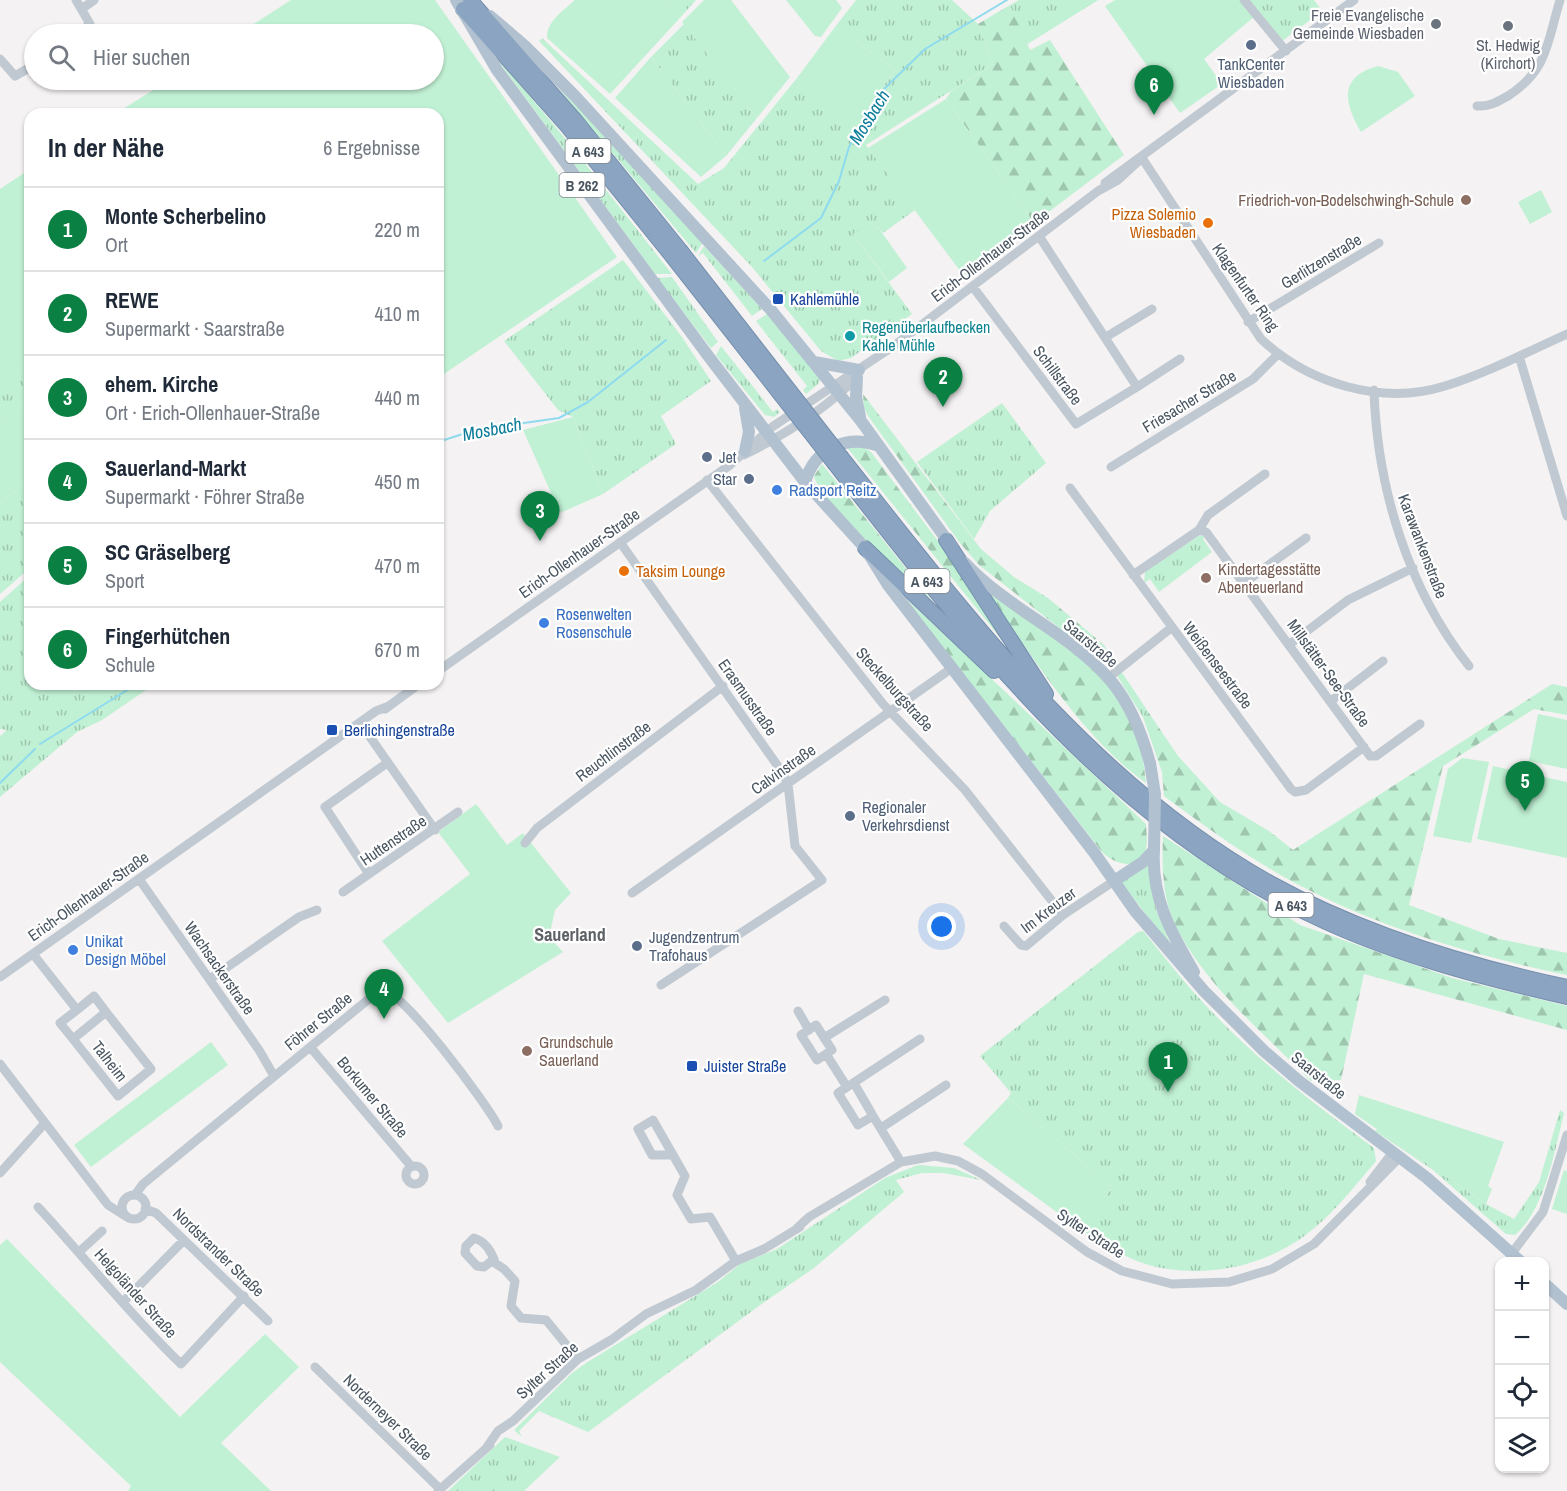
<!DOCTYPE html>
<html lang="de">
<head>
<meta charset="utf-8">
<style>
	:root { --surface:#fff; --page:#f2f2f3; --text:#1f2937; --muted:#747a83; --line:#e0e1e3; --accent:#0b8043 }
	body { margin:0; font-family:"Archivo Narrow",sans-serif; background:var(--page); color:var(--text) }
	.controls { position:absolute; right:18px; bottom:18px; display:grid; overflow:hidden; border-radius:12px; box-shadow:0 2px 4px #0004 }
	.controls button { width:54px; height:54px; display:grid; place-items:center; padding:0; border:0; border-bottom:2px solid var(--line); background:var(--surface); color:var(--text); font:30px sans-serif }
	.you { position:absolute; left:942px; top:927px; width:21px; height:21px; margin:-15px; border:4px solid #fff; border-radius:50%; background:#1a73e8; box-shadow:0 0 0 9px #1a73e833 }
	.badge { display:grid; place-items:center; width:39px; height:39px; border-radius:50%; background:var(--accent); color:#fff; font-size:20px; font-weight:700 }
	.pin { position:absolute; translate:-50% -50px; filter:drop-shadow(0 2px 3px #0008) }
	.pin::after { content:''; position:absolute; top:32px; width:21px; height:18px; background:inherit; clip-path:polygon(0 0,100% 0,50% 100%) }
	.list { margin:0; padding:0; list-style:none }
	h2 { display:flex; justify-content:space-between; align-items:center; height:78px; margin:0; padding:0 24px; font-size:26px }
	h2 small { font-size:20px; font-weight:400; color:var(--muted) }
	.list li { display:grid; grid-template-columns:39px 1fr auto; gap:18px; align-items:center; box-sizing:border-box; height:84px; padding:0 24px; border-top:2px solid var(--line) }
	.list b { display:block; font-size:22px; white-space:nowrap }
	.list p { margin:0; font-size:20px; white-space:nowrap; color:var(--muted) }
	.list em { font-size:20px; font-style:normal; color:var(--muted) }
	.icon { flex:none; width:33px; height:33px; fill:none; stroke:currentColor; stroke-width:2; stroke-linecap:round; stroke-linejoin:round }
	.map { position:relative; flex:none; width:1567px; height:1491px; overflow:hidden }
	.search { position:absolute; background:var(--surface); box-shadow:0 2px 4px #0004; left:24px; top:24px; width:420px; height:66px; display:flex; align-items:center; gap:15px; box-sizing:border-box; padding:0 21px; border-radius:33px; color:var(--muted); font-size:22px }
	.panel { position:absolute; background:var(--surface); box-shadow:0 2px 4px #0004; left:24px; top:108px; width:420px; height:582px; border-radius:18px }
	.map>svg:first-child { display:block }
</style>
</head>
<body>
<div class="map">
<svg width="1567" height="1491" viewBox="0 0 1567 1491">
	<defs>
		<pattern id="grass-tufts" width="24" height="20" patternUnits="userSpaceOnUse" patternTransform="scale(1.5)"><rect width="24" height="20" fill="#c1f1d4"/><path d="M3 7l-1-3M5 7V3M7 7l1-3M15 17l-1-3M17 17v-4M19 17l1-3" fill="none" stroke="#9fc6af"/></pattern>
		<pattern id="forest-firs" width="22" height="20" patternUnits="userSpaceOnUse" patternTransform="scale(1.5)"><rect width="22" height="20" fill="#c1f1d4"/><path d="M5 1l3.5 6h-7zM16 11l3.5 6h-7z" fill="#9fc6af"/></pattern>
	</defs>
	<rect width="100%" height="100%" fill="#f4f2f2"/>
	<!-- grass -->
	<path fill="url(#grass-tufts)" d="M664 0H696L679 19Z
		M856 0H952L978 24 993 64 866 145 915 210 883 233 878 227 869 233 853 234 912 314 851 358 838 361 821 351 752 267 539 41 542 38 698 184 724 168 797 78 861 125 874 97 896 70 835 27Z
		M1019 0H1098L1026 45 1010 5Z
		M1249 0H1314L1322 11 1281 42Z
		M684 24 757 118 726 156 651 57Z
		M496 58C559 127 614 201 672 274H655Z
		M550 78 704 241 696 253Z
		M704 246 762 309 752 316 703 253 698 256Z
		M623 260 682 337 711 381 661 416 676 444 603 494 573 417 558 410 504 341Z
		M672 277 718 342 711 348 657 278Z
		M767 314 821 378 818 384 806 394 803 390 807 386 756 321Z
		M721 346 773 412 777 409 780 412 774 417 765 415 716 355Z
		M25 364 30 370V398L0 425V386Z
		M1002 403 1046 463 990 511 974 539 917 462Z
		M30 478V568L0 594V504Z
		M1200 535 1205 537 1203 539 1212 552 1159 592 1150 579 1144 583 1145 572Z
		M30 575V684H155L102 720 77 732 0 797V736L7 730 0 729V602Z
		M1121 671 1149 713 1143 717 1116 674Z
		M1149 864 1156 910 1172 948 1121 882Z
		M1143 931C1166 959 1189 989 1215 1015 1263 1065 1318 1107 1374 1148L1376 1161C1353 1188 1331 1217 1303 1237 1260 1268 1199 1279 1149 1265 1122 1257 1099 1242 1076 1226L1113 1188 1008 1098 1011 1093 980 1056 1138 932Z
		M1560 1110 1564 1113C1555 1149 1545 1210 1515 1235L1506 1234 1433 1170 1375 1131 1377 1129 1486 1204 1514 1219 1539 1182Z
		M918 1165 954 1168 981 1180 943 1173H922L896 1180 904 1192 814 1268 763 1303 588 1432 539 1411 519 1431 522 1437 514 1430 572 1373 586 1363 718 1282 740 1264 777 1249 885 1178Z
		M505 1437 560 1457 524 1491H448Z"/>
	<!-- forest -->
	<path fill="url(#forest-firs)" d="M1010 5 1030 50 1050 40 1124 155 1034 223 946 99 951 91 993 64 978 24Z
		M863 394 981 549 1014 577 1048 598 1104 645 1118 666 1113 670 979 565 960 543 868 416 864 408Z
		M845 445 865 448 871 452 953 561 1008 643 1006 645Z
		M822 464 949 622C924 598 819 502 814 476Z
		M988 591C1042 630 1113 667 1137 733 1142 749 1144 766 1146 783 1085 740 1029 654 988 591Z
		M902 595 1146 824C1146 831 1148 841 1146 849 1140 872 1115 865 1102 852Z
		M1552 684 1567 687V715L1534 709 1443 766 1409 905 1499 939 1567 953V975C1471 955 1370 925 1284 877 1242 853 1203 825 1164 796L1162 772 1143 717 1149 713 1178 756 1220 802 1269 831 1293 850Z
		M1163 836 1300 925 1452 978 1567 1006V1030L1364 974 1341 1080 1311 1081C1264 1033 1202 983 1174 922 1162 895 1162 864 1163 836Z"/>
	<!-- green -->
	<path fill="#c1f1d4" d="M291 0H435L617 257 438 378V114H115L169 80H434V34H238Z
		M575 0H664L679 19 610 94 547 38C546 22 564 10 575 0Z
		M704 0H731L790 77 757 118 682 22Z
		M786 0H836L842 8 821 37 815 36Z
		M1055 0H1098L1065 20Z
		M1115 0H1241L1255 16 1204 59 1222 84 1180 113 1105 6Z
		M835 27 896 70 874 97 861 126 797 78Z
		M651 57 726 156 701 177 615 98Z
		M1378 66 1398 72 1415 96 1361 132C1344 103 1338 77 1378 66Z
		M946 99 1034 223 964 276 868 148Z
		M30 169V370L25 364 0 386V189Z
		M1541 190 1552 212 1530 224 1518 202Z
		M865 227 869 233 878 227 907 268 889 282 853 234Z
		M30 398V478L0 504V425Z
		M573 417 603 494 560 513 523 430Z
		M1538 714 1567 720V769L1529 761Z
		M1462 758 1489 762 1471 843 1433 836 1448 769Z
		M1493 766 1567 782V858L1477 839Z
		M476 804 507 845 523 833 571 893 555 910 549 937 563 952 448 1023 382 941 470 874 438 832Z
		M211 1042 228 1065 91 1167 74 1145Z
		M1359 1095 1504 1142 1488 1186 1492 1189 1486 1204 1355 1114Z
		M1008 1098 1113 1188 1076 1226 963 1144Z
		M1564 1170 1567 1171V1214L1552 1209Z
		M7 1239 180 1417 265 1334 299 1367 221 1443 271 1491H128L131 1486 0 1362V1245Z"/>
	<g fill="none" stroke-linecap="round" stroke-linejoin="round">
		<!-- stream -->
		<path stroke="#8edaee" stroke-width="2" d="M764 261 821 218 839 181 849 147 882 91 925 49 1007 0
			M438 442 475 430 559 418 588 402 666 340
			M40 744 137 684
			M0 783 35 749"/>
		<defs>
			<path id="highway" d="M470 0 575 120 680 250
				M463 9 568 127 672 256
				M842 458C967 616 1091 783 1270 883 1363 934 1464 965 1567 987
				M835 464C974 642 1114 827 1326 922 1403 957 1485 978 1567 997
				M946 540 1046 694
				M865 548 994 671"/>
		</defs>
		<!-- highway casing -->
		<use href="#highway" stroke="#758fad" stroke-width="16"/>
		<!-- minor -->
		<path stroke="#c0c9d1" stroke-width="9" d="M76 0 90 24 77 34
			M1244 0 1286 51
			M83 8 94 0
			M0 59 15 76 34 65
			M1477 106C1489 107 1497 102 1508 96 1548 70 1547 43 1560 0
			M1142 158 1261 339C1308 383 1381 406 1445 386 1487 373 1527 352 1567 334
			M1105 183 1354 0
			M973 287 1076 424 1137 387 1039 236
			M1248 322 1379 243
			M1106 337 1152 309
			M1519 356 1567 516
			M1137 387 1180 359
			M1374 390C1377 488 1408 589 1469 666
			M744 455C784 435 827 408 858 376
			M1111 467 1253 379 1278 354
			M707 480 883 704 965 790 1063 915
			M1070 488 1291 789 1295 792 1306 790 1364 747
			M1199 530 1206 532 1370 756H1376L1420 724
			M1199 530 1208 515 1265 474
			M620 542 782 772 788 784 795 846 822 880 661 985
			M1133 575 1199 530
			M1244 583 1306 538
			M1290 644 1348 600 1413 568
			M438 671 730 465 772 427 895 345 1098 191 1118 180 1142 158
			M1108 678 1171 628
			M1331 701 1383 661
			M385 709 419 684
			M361 724 435 830
			M525 843 537 828 723 686
			M369 874 325 807 387 763
			M139 879 259 1050 274 1076
			M343 892 458 812
			M632 893 952 668
			M1004 926 1021 945 1026 946 1063 915 1114 881
			M33 954 77 1010 94 996 106 1012 73 1039 60 1023 77 1010
			M0 977 376 711 389 706
			M210 979 299 917 317 910
			M798 1011 809 1030
			M824 1038 885 1000
			M73 1039 118 1096 151 1069 106 1012
			M311 1048 411 1166
			M826 1054 817 1060 801 1035 816 1025 832 1050 826 1054 847 1087
			M0 1064 108 1205 127 1217
			M854 1083 873 1116
			M881 1128 946 1085
			M673 1155H652L638 1129 653 1120 685 1176 677 1195 691 1219 710 1217 736 1261
			M901 1162 873 1116 858 1125 838 1093 920 1039
			M406 1175a9 9 0 1 1 18 0a9 9 0 1 1-18 0Z
			M0 1173 45 1123
			M1370 1182 1393 1152
			M135 1195 143 1184 381 989C401 988 487 1104 498 1126
			M122 1207a12 12 0 1 1 24 0a12 12 0 1 1-24 0Z
			M38 1207C86 1259 130 1315 181 1364L244 1296
			M145 1209 156 1213 268 1321
			M797 1228 809 1217 901 1162 935 1156 958 1161 982 1174 1087 1252 1122 1271 1172 1284 1229 1282 1272 1269 1314 1244 1400 1157
			M79 1252 102 1231
			M1512 1253 1543 1212 1567 1135
			M494 1259 484 1267 477 1266 465 1253 466 1246 474 1238C485 1241 492 1252 495 1263L504 1269 515 1281 511 1306 521 1318 546 1320 578 1359
			M123 1302 184 1240
			M315 1367 440 1489
			M487 1447 498 1431 513 1421 578 1359 611 1340 646 1314 696 1290 736 1261 764 1249 800 1227
			M438 1491 490 1445"/>
		<!-- major -->
		<path stroke="#b2c1d0" stroke-width="12" d="M456 0 497 70 709 357 805 482 865 548 888 585 1093 851 1135 911 1204 991 1264 1051 1299 1081 1427 1178 1521 1262
			M490 16 525 46 575 96 771 310 861 421 952 547
			M814 362 859 370
			M857 378 856 397 860 417
			M745 408 749 432 745 451
			M805 482C815 448 847 434 879 446
			M965 563C1008 609 1070 633 1111 681 1131 705 1142 734 1150 763
			M1154 850C1151 897 1171 933 1194 972
			M1114 881 1143 862 1154 850
			M1544 1283 1567 1304"/>
		<!-- highway -->
		<use href="#highway" stroke="#8aa4c1" stroke-width="14"/>
		<defs>
			<path id="highway-bridge" d="M680 250 842 458
				M672 256 835 464"/>
		</defs>
		<!-- highway-bridge casing -->
		<use href="#highway-bridge" stroke="#758fad" stroke-width="16" stroke-linecap="butt"/>
		<!-- major-bridge -->
		<path stroke="#b2c1d0" stroke-width="12" d="M1150 763 1155 794 1154 850"/>
		<!-- highway-bridge -->
		<use href="#highway-bridge" stroke="#8aa4c1" stroke-width="14"/>
	</g>
	<!-- markers -->
	<g fill="#6b7280" stroke="#fff" stroke-width="2">
		<circle cx="1436" cy="24" r="6"/>
		<circle cx="1508" cy="26" r="6"/>
	</g>
	<g fill="#5c6f8a" stroke="#fff" stroke-width="2">
		<circle cx="1251" cy="45" r="6"/>
		<circle cx="707" cy="457" r="6"/>
		<circle cx="749" cy="479" r="6"/>
		<circle cx="850" cy="816" r="6"/>
		<circle cx="637" cy="946" r="6"/>
	</g>
	<g fill="#8d6e63" stroke="#fff" stroke-width="2">
		<circle cx="1466" cy="200" r="6"/>
		<circle cx="1206" cy="578" r="6"/>
		<circle cx="527" cy="1051" r="6"/>
	</g>
	<g fill="#e8710a" stroke="#fff" stroke-width="2">
		<circle cx="1208" cy="223" r="6"/>
		<circle cx="624" cy="571" r="6"/>
	</g>
	<g fill="#1a4fb4" stroke="#fff" stroke-width="2">
		<rect x="772" y="293" width="12" height="12" rx="3"/>
		<rect x="326" y="724" width="12" height="12" rx="3"/>
		<rect x="686" y="1060" width="12" height="12" rx="3"/>
	</g>
	<circle fill="#0f9aa8" stroke="#fff" stroke-width="2" cx="850" cy="336" r="6"/>
	<g fill="#3f7fe0" stroke="#fff" stroke-width="2">
		<circle cx="777" cy="490" r="6"/>
		<circle cx="544" cy="623" r="6"/>
		<circle cx="73" cy="950" r="6"/>
	</g>
	<g text-anchor="middle" dominant-baseline="central" stroke-width="4.5" stroke-linejoin="round" paint-order="stroke">
		<!-- shield labels -->
		<g fill="#fff" stroke="#808890" stroke-width="1.5">
			<rect x="565.5" y="139" width="45" height="24" rx="4.5"/>
			<rect x="559.5" y="173" width="45" height="24" rx="4.5"/>
			<rect x="904.5" y="569" width="45" height="24" rx="4.5"/>
			<rect x="1268.5" y="893" width="45" height="24" rx="4.5"/>
		</g>
		<g font-size="15" font-weight="bold" fill="#495560">
			<text x="588" y="151">A 643</text>
			<text x="582" y="185">B 262</text>
			<text x="927" y="581">A 643</text>
			<text x="1291" y="905">A 643</text>
		</g>
		<!-- worship labels -->
		<g font-size="16" fill="#5b616d" stroke="#fff" text-anchor="end">
			<text x="1424" y="15">Freie Evangelische<tspan x="1424" dy="18">Gemeinde Wiesbaden</tspan></text>
			<text x="1508" y="45" text-anchor="middle">St. Hedwig<tspan x="1508" dy="18">(Kirchort)</tspan></text>
		</g>
		<!-- service labels -->
		<g font-size="16" fill="#4e5e75" stroke="#fff" text-anchor="start">
			<text x="1251" y="64" text-anchor="middle">TankCenter<tspan x="1251" dy="18">Wiesbaden</tspan></text>
			<text x="719" y="457">Jet</text>
			<text x="737" y="479" text-anchor="end">Star</text>
			<text x="862" y="807">Regionaler<tspan x="862" dy="18">Verkehrsdienst</tspan></text>
			<text x="649" y="937">Jugendzentrum<tspan x="649" dy="18">Trafohaus</tspan></text>
		</g>
		<!-- education labels -->
		<g font-size="16" fill="#785e54" stroke="#fff" text-anchor="start">
			<text x="1454" y="200" text-anchor="end">Friedrich-von-Bodelschwingh-Schule</text>
			<text x="1218" y="569">Kindertagesstätte<tspan x="1218" dy="18">Abenteuerland</tspan></text>
			<text x="539" y="1042">Grundschule<tspan x="539" dy="18">Sauerland</tspan></text>
		</g>
		<!-- food labels -->
		<g font-size="16" fill="#c56008" stroke="#fff" text-anchor="end">
			<text x="1196" y="214">Pizza Solemio<tspan x="1196" dy="18">Wiesbaden</tspan></text>
			<text x="636" y="571" text-anchor="start">Taksim Lounge</text>
		</g>
		<!-- street labels -->
		<g font-size="16" fill="#495560" stroke="#fff">
			<text transform="translate(990 255) rotate(-37)">Erich-Ollenhauer-Straße</text>
			<text transform="translate(1321 261) rotate(-31)">Gerlitzenstraße</text>
			<text transform="translate(1246 287) rotate(55)">Klagenfurter Ring</text>
			<text transform="translate(1058 375) rotate(53)">Schillstraße</text>
			<text transform="translate(1189 401) rotate(-31)">Friesacher Straße</text>
			<text transform="translate(1423 546) rotate(69)">Karawankenstraße</text>
			<text transform="translate(579 553) rotate(-35)">Erich-Ollenhauer-Straße</text>
			<text transform="translate(1091 643) rotate(40)">Saarstraße</text>
			<text transform="translate(1218 665) rotate(53)">Weißenseestraße</text>
			<text transform="translate(1329 673) rotate(54)">Millstätter-See-Straße</text>
			<text transform="translate(895 689) rotate(48)">Steckelburgstraße</text>
			<text transform="translate(748 697) rotate(55)">Erasmusstraße</text>
			<text transform="translate(613 751) rotate(-37)">Reuchlinstraße</text>
			<text transform="translate(783 769) rotate(-35)">Calvinstraße</text>
			<text transform="translate(393 840) rotate(-34)">Huttenstraße</text>
			<text transform="translate(88 896) rotate(-35)">Erich-Ollenhauer-Straße</text>
			<text transform="translate(1048 910) rotate(-37)">Im Kreuzer</text>
			<text transform="translate(220 968) rotate(55)">Wachsackerstraße</text>
			<text transform="translate(318 1021) rotate(-39)">Föhrer Straße</text>
			<text transform="translate(110 1061) rotate(52)">Talheim</text>
			<text transform="translate(1319 1075) rotate(39)">Saarstraße</text>
			<text transform="translate(373 1097) rotate(50)">Borkumer Straße</text>
			<text transform="translate(1091 1233) rotate(33)">Sylter Straße</text>
			<text transform="translate(219 1252) rotate(44)">Nordstrander Straße</text>
			<text transform="translate(136 1293) rotate(48)">Helgoländer Straße</text>
			<text transform="translate(547 1370) rotate(-42)">Sylter Straße</text>
			<text transform="translate(388 1417) rotate(44)">Norderneyer Straße</text>
		</g>
		<!-- transit labels -->
		<g font-size="16" fill="#164399" stroke="#fff" text-anchor="start">
			<text x="790" y="299">Kahlemühle</text>
			<text x="344" y="730">Berlichingenstraße</text>
			<text x="704" y="1066">Juister Straße</text>
		</g>
		<!-- culture labels -->
		<g font-size="16" fill="#0d838f" stroke="#fff" text-anchor="start">
			<text x="862" y="327">Regenüberlaufbecken<tspan x="862" dy="18">Kahle Mühle</tspan></text>
		</g>
		<!-- shop labels -->
		<g font-size="16" fill="#366cbe" stroke="#fff" text-anchor="start">
			<text x="789" y="490">Radsport Reitz</text>
			<text x="556" y="614">Rosenwelten<tspan x="556" dy="18">Rosenschule</tspan></text>
			<text x="85" y="941">Unikat<tspan x="85" dy="18">Design Möbel</tspan></text>
		</g>
		<!-- water labels -->
		<g font-size="18" font-style="italic" fill="#0b7c9a" stroke="#fff">
			<text transform="translate(869 117) rotate(-58)">Mosbach</text>
			<text transform="translate(492 429) rotate(-11)">Mosbach</text>
		</g>
		<!-- neighbourhood labels -->
		<g font-size="18" font-weight="bold" fill="#5e6267" stroke="#fff">
			<text x="570" y="934">Sauerland</text>
		</g>
	</g>
</svg>
<div class="controls">
<button>+</button>
<button>−</button>
<button><svg class="icon" aria-label="locate" viewBox="0 0 24 24"><circle cx="12" cy="12" r="6"/><path d="M12 2v4M12 18v4M2 12h4M18 12h4"/></svg></button>
<button><svg class="icon" aria-label="layers" viewBox="0 0 24 24"><path d="M12 4l9 5-9 5-9-5zM3 14l9 5 9-5"/></svg></button>
</div>
<div class="you"></div>
<div class="pin badge" style="left:1168px;top:1092px">1</div>
<div class="pin badge" style="left:943px;top:407px">2</div>
<div class="pin badge" style="left:540px;top:541px">3</div>
<div class="pin badge" style="left:384px;top:1019px">4</div>
<div class="pin badge" style="left:1525px;top:811px">5</div>
<div class="pin badge" style="left:1154px;top:115px">6</div>
<div class="search"><svg class="icon" aria-label="search" viewBox="0 0 24 24"><circle cx="10" cy="10" r="6"/><path d="M15 15l6 6"/></svg>Hier suchen</div>
<section class="panel">
<h2>In der Nähe<small>6 Ergebnisse</small></h2>
<ul class="list">
<li><span class="badge">1</span><div><b>Monte Scherbelino</b><p>Ort</p></div><em>220 m</em></li>
<li><span class="badge">2</span><div><b>REWE</b><p>Supermarkt · Saarstraße</p></div><em>410 m</em></li>
<li><span class="badge">3</span><div><b>ehem. Kirche</b><p>Ort · Erich-Ollenhauer-Straße</p></div><em>440 m</em></li>
<li><span class="badge">4</span><div><b>Sauerland-Markt</b><p>Supermarkt · Föhrer Straße</p></div><em>450 m</em></li>
<li><span class="badge">5</span><div><b>SC Gräselberg</b><p>Sport</p></div><em>470 m</em></li>
<li><span class="badge">6</span><div><b>Fingerhütchen</b><p>Schule</p></div><em>670 m</em></li>
</ul>
</section>
</div>
</body>
</html>
